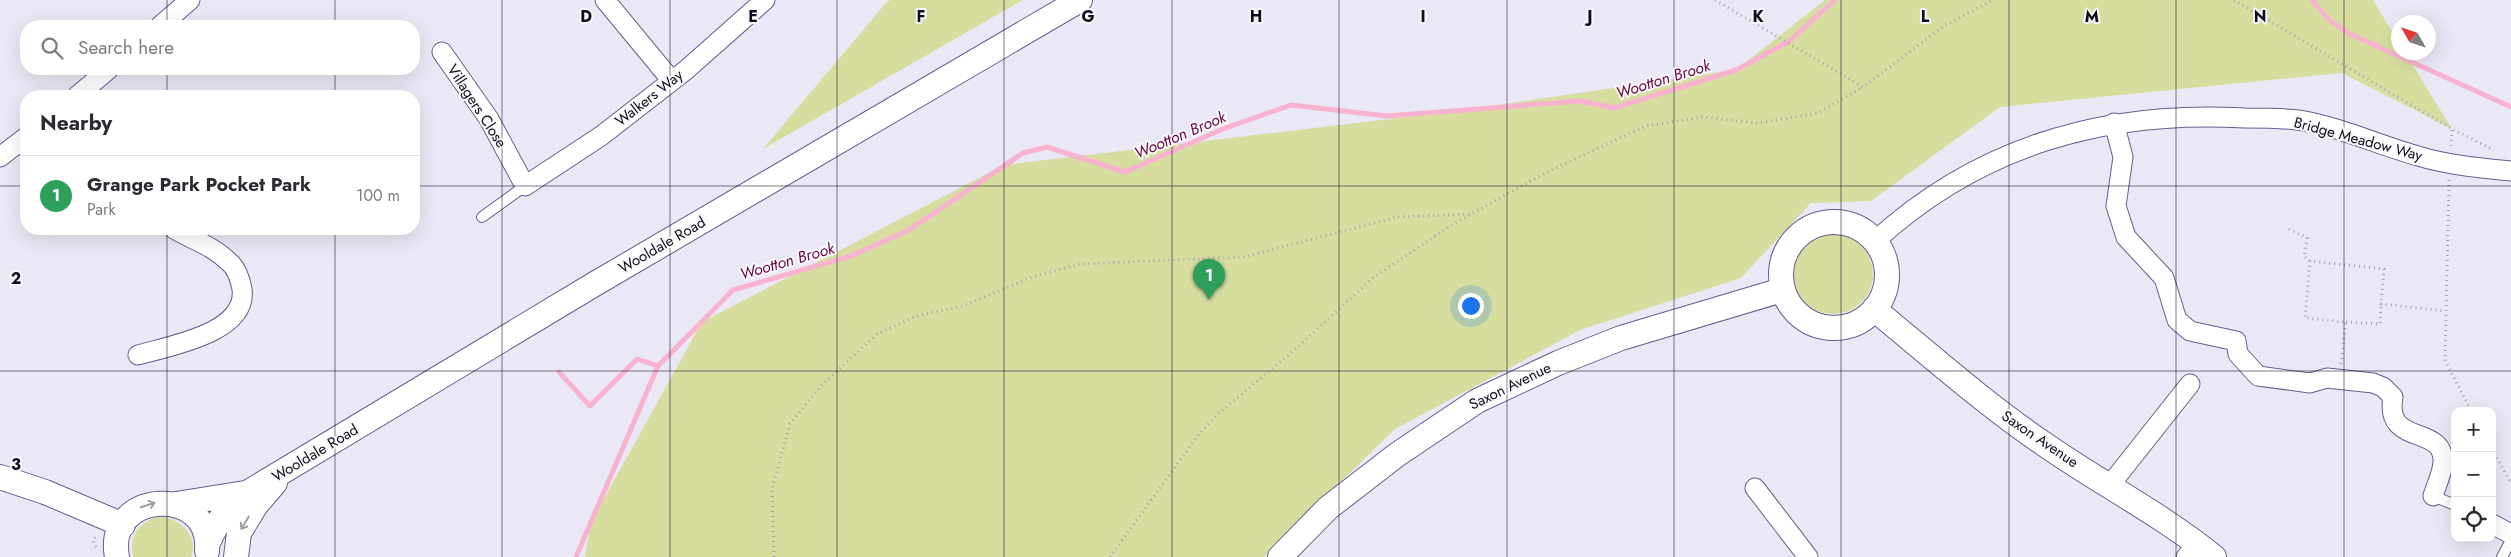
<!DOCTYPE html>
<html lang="en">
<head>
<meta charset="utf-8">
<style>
	:root { --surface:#fff; --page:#f7f7f7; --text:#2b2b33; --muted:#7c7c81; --line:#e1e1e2; --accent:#db2777 }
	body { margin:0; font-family:Jost,sans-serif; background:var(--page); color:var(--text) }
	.controls { position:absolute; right:15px; bottom:15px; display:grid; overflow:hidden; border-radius:10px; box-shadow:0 5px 20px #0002 }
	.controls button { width:45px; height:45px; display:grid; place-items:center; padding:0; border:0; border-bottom:1px solid var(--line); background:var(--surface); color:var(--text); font:25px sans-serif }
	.compass { position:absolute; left:2391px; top:15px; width:45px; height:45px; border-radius:50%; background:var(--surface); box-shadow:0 5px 20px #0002; rotate:309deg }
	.you { position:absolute; left:1470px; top:305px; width:18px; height:18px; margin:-12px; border:4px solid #fff; border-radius:50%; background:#1a73e8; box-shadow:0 0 0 8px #1a73e833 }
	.badge { display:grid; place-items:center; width:32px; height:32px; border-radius:50%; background:var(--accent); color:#fff; font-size:16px; font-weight:700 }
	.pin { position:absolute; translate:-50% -41px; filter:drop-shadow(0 1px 2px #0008) }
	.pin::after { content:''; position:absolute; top:26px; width:18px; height:15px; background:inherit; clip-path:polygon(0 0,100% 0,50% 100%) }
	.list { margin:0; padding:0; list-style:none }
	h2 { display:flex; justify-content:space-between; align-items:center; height:65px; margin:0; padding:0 20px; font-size:21px }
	h2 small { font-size:16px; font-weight:400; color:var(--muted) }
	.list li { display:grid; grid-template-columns:32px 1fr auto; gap:15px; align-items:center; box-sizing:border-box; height:80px; padding:0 20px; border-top:1px solid var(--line) }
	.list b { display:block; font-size:19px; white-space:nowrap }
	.list p { margin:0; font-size:16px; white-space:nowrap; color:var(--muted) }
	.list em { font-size:16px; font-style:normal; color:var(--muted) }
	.icon { flex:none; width:28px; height:28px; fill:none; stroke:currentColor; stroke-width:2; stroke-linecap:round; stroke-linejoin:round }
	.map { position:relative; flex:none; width:2511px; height:557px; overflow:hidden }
	.search { position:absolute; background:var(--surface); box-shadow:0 5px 20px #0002; left:20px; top:20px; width:400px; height:55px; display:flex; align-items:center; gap:12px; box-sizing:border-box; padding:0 18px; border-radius:20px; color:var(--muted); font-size:19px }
	.panel { position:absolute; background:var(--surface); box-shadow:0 5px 20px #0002; left:20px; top:90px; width:400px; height:145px; border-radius:20px }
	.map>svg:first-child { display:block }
</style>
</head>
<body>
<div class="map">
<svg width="2511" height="557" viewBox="0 0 2511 557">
	<rect width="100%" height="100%" fill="#ebe8f5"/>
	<!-- green -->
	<path fill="#d6dd9f" d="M890 0H1023L763 149 885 4Z
		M1825 0H2373L2398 41V52L2405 53 2452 129 2342 73 2000 107 1871 201 1811 203 1741 278 1580 330 1395 429 1264 557H585L591 522 702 322 1004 165 1456 111 1736 70Z
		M1793 274a40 40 0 1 1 80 0a40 40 0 1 1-80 0Z
		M162 516C181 520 199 536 191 557H133C128 535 141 520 162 516Z"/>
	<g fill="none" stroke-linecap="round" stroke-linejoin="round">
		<!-- stream -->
		<path stroke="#f7b3ce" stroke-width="5" d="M2312 0 2329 20 2350 34 2511 107
			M559 372 590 406 637 359 658 366
			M576 557 658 366 733 290 851 256 909 230 1023 153 1047 147 1125 172 1223 129 1291 105 1387 116 1580 101 1614 108 1736 70 1788 42 1835 0"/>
		<defs>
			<path id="service" d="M482 217 525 186
				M2433 496 2455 505
				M2502 557 2511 540"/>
			<path id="minor" d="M605 0 672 81
				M160 26 190 0
				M442 52 489 119 525 186 601 136 686 70 765 0
				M77 96 109 69
				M2114 123 2123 157 2116 206 2126 237 2164 278 2177 320 2190 331 2236 341 2238 354 2258 376 2310 383 2327 378 2373 383 2383 387 2393 397C2384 448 2445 423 2443 463 2442 474 2436 486 2433 496
				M0 157 26 137
				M1875 241C1980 145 2105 110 2245 118 2262 118 2280 118 2298 120 2337 126 2379 145 2418 156 2447 165 2481 168 2511 171
				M138 355C169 346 248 333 242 289 240 279 237 268 229 262 213 246 193 240 174 229
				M2110 485 2190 384
				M1755 488 1808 557
				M2492 524 2511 534
				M2186 557 2198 544"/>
			<path id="tertiary" d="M1781 275a53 53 0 1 1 106 0a53 53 0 1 1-106 0Z
				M1874 309C1930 355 1984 403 2044 444 2100 483 2161 514 2214 557
				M0 477 45 492 123 525
				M176 504 245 493
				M208 543C219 519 225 508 247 493L593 285 1080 0
				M117 557C104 490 213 484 207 551
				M236 557 239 533 256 505 275 483
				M1280 557 1328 508 1398 454 1477 401 1558 363 1621 338 1782 290"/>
		</defs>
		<!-- service casing -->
		<use href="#service" stroke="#675b91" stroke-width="12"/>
		<!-- minor casing -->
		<use href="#minor" stroke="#675b91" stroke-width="21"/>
		<!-- tertiary casing -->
		<use href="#tertiary" stroke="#675b91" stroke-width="26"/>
		<!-- path -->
		<path stroke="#a5a2b1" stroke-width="3" stroke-dasharray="1 4" stroke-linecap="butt" d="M1715 0 1863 87 1944 26 1993 0
			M2234 0 2452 129 2494 150
			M2451 146 2452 129
			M2449 180 2445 360 2471 411
			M2289 229 2307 238 2304 256 2310 261
			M2346 322 2380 324 2381 304
			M2341 364 2346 322 2305 318 2310 261 2384 269 2381 304 2445 311
			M2492 449 2511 483
			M96 547 93 541 97 535
			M774 557 772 489 790 424 821 386 877 334 916 316 963 306 1032 277 1080 264 1244 257 1397 217 1470 214
			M1110 557 1199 434 1219 413 1291 353 1373 278 1450 226 1543 174 1646 126 1703 117 1758 123 1818 113 1863 87"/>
		<!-- service -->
		<use href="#service" stroke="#fff" stroke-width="10"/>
		<!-- minor -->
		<use href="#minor" stroke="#fff" stroke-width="19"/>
		<!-- tertiary -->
		<use href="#tertiary" stroke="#fff" stroke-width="24"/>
	</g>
	<!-- one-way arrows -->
	<defs><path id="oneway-shaft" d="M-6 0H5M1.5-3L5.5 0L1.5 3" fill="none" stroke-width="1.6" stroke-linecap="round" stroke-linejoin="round" transform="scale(1.25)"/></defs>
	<g stroke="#a09da6">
		<use href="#oneway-shaft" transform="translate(148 505) rotate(-18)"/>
		<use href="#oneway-shaft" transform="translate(245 523) rotate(121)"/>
	</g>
	<!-- grid -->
	<path fill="none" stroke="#110b20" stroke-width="1" stroke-opacity="0.55" d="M167 0V26M335 0V26M502 0V557M670 0V557M837 0V557M1004 0V557M1172 0V557M1339 0V557M1507 0V557M1674 0V557M1841 0V557M2009 0V557M2176 0V557M2344 0V557M167 69V96M335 69V96M0 186H26M414 186H2511M167 229V557M335 229V557M0 371H2511"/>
	<g text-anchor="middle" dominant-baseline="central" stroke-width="4" stroke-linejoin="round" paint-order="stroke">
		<!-- street labels -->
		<g font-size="15" fill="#110b20" stroke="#f8f8f8">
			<text transform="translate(649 98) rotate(-38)">Walkers Way</text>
			<text transform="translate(477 106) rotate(57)">Villagers Close</text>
			<text transform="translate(2358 139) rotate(15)">Bridge Meadow Way</text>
			<text transform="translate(662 245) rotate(-30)">Wooldale Road</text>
			<text transform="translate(1510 386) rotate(-26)">Saxon Avenue</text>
			<text transform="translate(2040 439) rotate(34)">Saxon Avenue</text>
			<text transform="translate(315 453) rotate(-31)">Wooldale Road</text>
		</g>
		<!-- water labels -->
		<g font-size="16" font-style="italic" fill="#6b0740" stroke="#f8f8f8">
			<text transform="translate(1663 79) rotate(-17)">Wootton Brook</text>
			<text transform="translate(1180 135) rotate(-23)">Wootton Brook</text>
			<text transform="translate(787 261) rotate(-16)">Wootton Brook</text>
		</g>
	</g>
	<g font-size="16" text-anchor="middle" font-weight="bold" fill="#110b20" stroke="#f8f8f8" stroke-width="4" stroke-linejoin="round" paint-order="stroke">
		<text x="586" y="22">D</text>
		<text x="753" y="22">E</text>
		<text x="921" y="22">F</text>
		<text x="1088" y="22">G</text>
		<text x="1256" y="22">H</text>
		<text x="1423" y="22">I</text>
		<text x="1590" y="22">J</text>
		<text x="1758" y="22">K</text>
		<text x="1925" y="22">L</text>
		<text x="2092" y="22">M</text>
		<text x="2260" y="22">N</text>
		<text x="16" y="284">2</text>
		<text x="16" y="470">3</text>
	</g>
</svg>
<div class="controls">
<button>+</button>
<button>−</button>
<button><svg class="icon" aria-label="locate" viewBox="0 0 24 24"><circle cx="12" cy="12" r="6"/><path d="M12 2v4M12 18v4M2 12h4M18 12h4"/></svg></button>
</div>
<svg class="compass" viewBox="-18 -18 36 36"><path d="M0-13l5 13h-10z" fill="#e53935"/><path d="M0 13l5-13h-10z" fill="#7c7c81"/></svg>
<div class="you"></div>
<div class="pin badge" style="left:1209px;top:300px;background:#2e9e5b">1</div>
<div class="search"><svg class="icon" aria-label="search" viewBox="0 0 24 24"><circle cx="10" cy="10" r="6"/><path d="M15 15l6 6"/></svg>Search here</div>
<section class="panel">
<h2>Nearby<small></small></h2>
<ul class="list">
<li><span class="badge" style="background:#2e9e5b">1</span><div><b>Grange Park Pocket Park</b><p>Park</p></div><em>100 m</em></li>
</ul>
</section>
</div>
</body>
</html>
